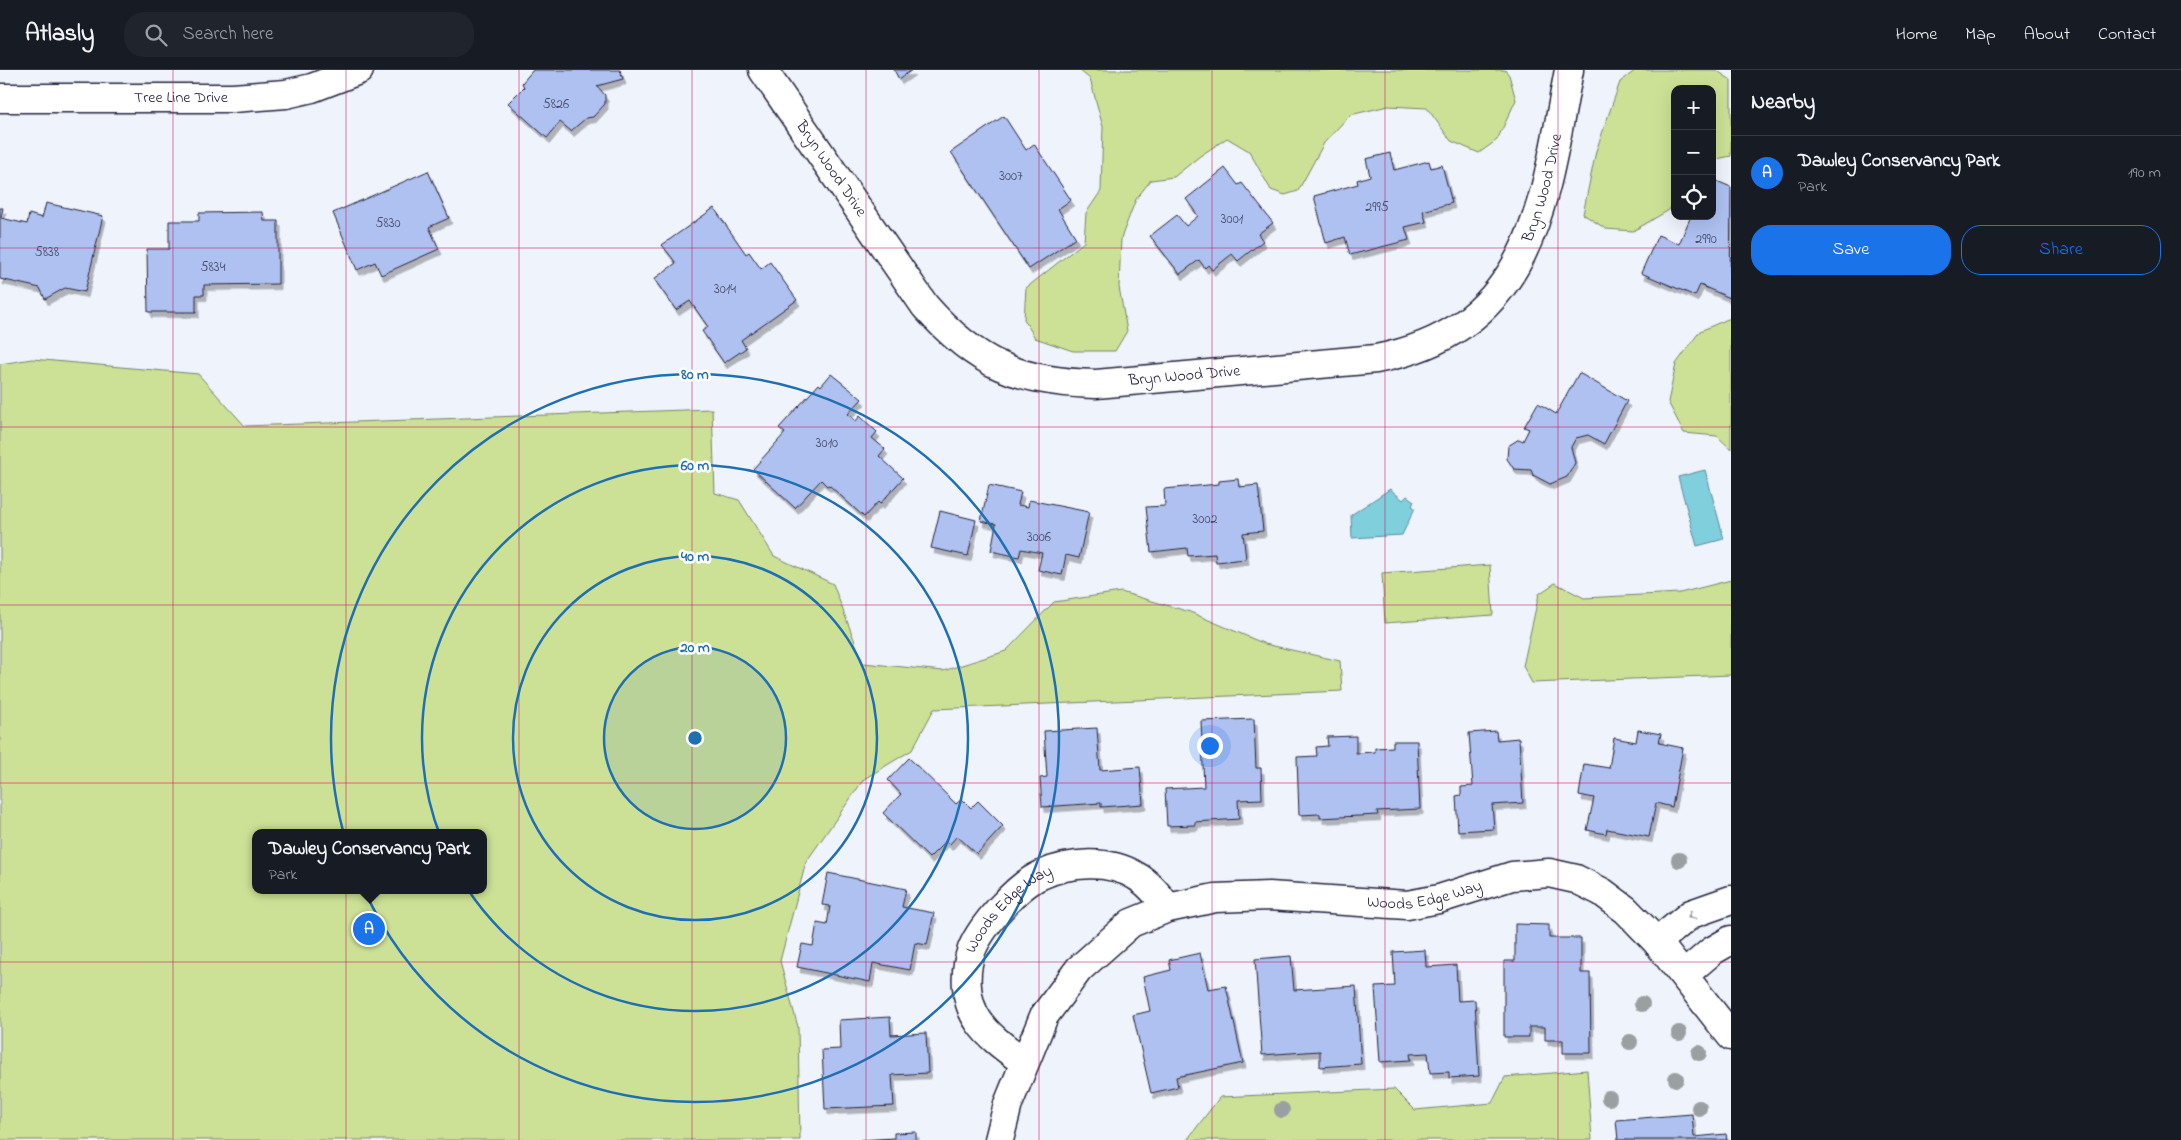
<!DOCTYPE html>
<html lang="en">
<head>
<meta charset="utf-8">
<style>
	:root { --surface:#171b24; --page:#20242c; --text:#f1f3f6; --muted:#9ea1a6; --line:#363941; --accent:#1a73e8 }
	body { margin:0; font-family:"Indie Flower",sans-serif; background:var(--page); color:var(--text) }
	.controls { position:absolute; right:15px; top:15px; display:grid; overflow:hidden; border-radius:10px; box-shadow:0 5px 20px #0002 }
	.controls button { width:45px; height:45px; display:grid; place-items:center; padding:0; border:0; border-bottom:1px solid var(--line); background:var(--surface); color:var(--text); font:25px sans-serif }
	.you { position:absolute; left:1209px; top:675px; width:18px; height:18px; margin:-12px; border:4px solid #fff; border-radius:50%; background:#1a73e8; box-shadow:0 0 0 8px #1a73e833 }
	.badge { display:grid; place-items:center; width:32px; height:32px; border-radius:50%; background:var(--accent); color:#fff; font-size:16px; font-weight:700 }
	.pin { position:absolute; translate:-50% -50%; border:2px solid #fff; box-shadow:0 1px 5px #0006 }
	.popup { position:absolute; left:252px; top:759px; width:235px; height:65px; box-sizing:border-box; display:grid; place-content:center; border-radius:10px; background:var(--surface); filter:drop-shadow(0 1px 4px #0005); font-size:16px; white-space:nowrap; color:var(--muted) }
	.popup b { font-size:19px; color:var(--text) }
	.popup::after { content:''; position:absolute; left:50%; top:100%; margin-left:-10px; border:10px solid transparent; border-top-color:var(--surface) }
	.list { margin:0; padding:0; list-style:none }
	h2 { display:flex; justify-content:space-between; align-items:center; height:65px; margin:0; padding:0 20px; font-size:21px }
	h2 small { font-size:16px; font-weight:400; color:var(--muted) }
	.list li { display:grid; grid-template-columns:32px 1fr auto; gap:15px; align-items:center; box-sizing:border-box; height:75px; padding:0 20px; border-top:1px solid var(--line) }
	.list b { display:block; font-size:19px; white-space:nowrap }
	.list p { margin:0; font-size:16px; white-space:nowrap; color:var(--muted) }
	.list em { font-size:16px; font-style:normal; color:var(--muted) }
	.actions { display:flex; gap:10px; padding:15px 20px }
	.actions a { flex:1; padding:11px 0; border:1px solid var(--accent); border-radius:20px; text-align:center; font-size:18px; color:var(--accent) }
	.actions .main { background:var(--accent); color:#fff }
	.icon { flex:none; width:28px; height:28px; fill:none; stroke:currentColor; stroke-width:2; stroke-linecap:round; stroke-linejoin:round }
	.map { position:relative; flex:none; width:1731px; height:1070px; overflow:hidden }
	header { display:flex; align-items:center; gap:30px; box-sizing:border-box; height:70px; padding:0 25px; background:var(--surface); border-bottom:1px solid var(--line) }
	header strong { font-size:24px }
	nav { display:flex; gap:28px; margin-inline-start:auto; font-size:18px }
	.search { width:350px; height:45px; background:var(--page); display:flex; align-items:center; gap:12px; box-sizing:border-box; padding:0 18px; border-radius:20px; color:var(--muted); font-size:19px }
	main { display:flex }
	aside { flex:1; background:var(--surface) }
	.map>svg:first-child { display:block }
</style>
</head>
<body>
<header>
<strong>Atlasly</strong>
<div class="search"><svg class="icon" aria-label="search" viewBox="0 0 24 24"><circle cx="10" cy="10" r="6"/><path d="M15 15l6 6"/></svg>Search here</div>
<nav><a>Home</a><a>Map</a><a>About</a><a>Contact</a></nav>
</header>
<main>
<div class="map">
<svg width="1731" height="1070" viewBox="0 0 1731 1070">
	<defs>
		<filter id="shadow"><feDropShadow dx="3" dy="5.5" stdDeviation="0" flood-color="#0004"/></filter>
	</defs>
	<rect width="100%" height="100%" fill="#eff3fc"/>
	<filter id="ink" filterUnits="userSpaceOnUse"><feTurbulence type="fractalNoise" baseFrequency=".02" numOctaves="2"/><feDisplacementMap in="SourceGraphic" scale="10" xChannelSelector="R" yChannelSelector="G"/><feConvolveMatrix kernelMatrix="1 2 1 2 8 2 1 2 1" color-interpolation-filters="sRGB"/></filter>
	<g filter="url(#ink)">
		<!-- green -->
		<path fill="#cde196" stroke="#788268" fill-rule="evenodd" d="M1079 0H1505L1509 5 1516 30 1497 70 1479 83 1451 71 1427 38 1388 36 1350 45 1324 73 1298 121 1285 125 1271 120 1249 81 1227 68 1200 86 1174 107 1151 110 1136 129 1121 168 1119 217 1127 261 1115 281H1073L1035 268 1024 249 1026 218 1084 172 1086 143 1101 121 1103 57 1090 9Z
			M1636 0H1716L1731 10V86L1712 90V19H1675V129L1669 140 1633 161 1606 159 1583 144 1596 81 1620 12Z
			M1728 249H1731V379L1717 366 1684 363 1668 332 1676 294 1700 261Z
			M32 289 198 304 245 356 712 339 715 423 739 430 774 486 833 514 863 593 943 601 1006 581 1054 532 1121 522 1190 542 1265 574 1340 591 1342 621 934 639 912 680 864 709 806 792 780 891 798 957 800 1070H0V294ZM255 763H483V820H255Z
			M1490 495 1493 545 1385 553 1382 503Z
			M1731 510V605L1532 613 1523 596 1539 524 1555 513 1584 528 1680 523Z
			M1587 1000 1592 1070H1187L1220 1027 1394 1019 1415 1040 1492 1033 1505 1007Z"/>
		<!-- water -->
		<path fill="#80cfdd" stroke="#5a8a9c" d="M1705 400 1724 469 1697 476 1678 407Z
			M1390 419 1403 430 1407 426 1414 431 1412 436 1415 438 1402 465 1352 468 1351 445Z"/>
		<!-- building -->
		<path fill="#aec1f0" stroke="#22223b" filter="url(#shadow)" d="M533 0H620L623 9 597 16 605 25V34L593 47 586 48 571 61 560 52 547 68 508 33 524 17 522 13Z
			M894 0H912L899 9Z
			M1004 46 1026 80 1034 74 1071 130 1058 139 1076 168 1029 199 951 82Z
			M1390 83 1394 100 1429 91 1431 98 1442 95 1452 133 1423 141 1426 152 1405 157 1409 170 1350 185 1345 167 1326 173 1314 126 1358 114 1357 110 1370 106 1366 89Z
			M1225 98 1238 115 1242 113 1273 153 1258 164 1263 171 1238 191 1232 184 1212 200 1208 195 1205 198 1199 190 1180 204 1150 166 1177 145 1186 156 1198 146 1186 129Z
			M428 101 449 148 429 157 439 179 381 205 375 192 357 200 333 143Z
			M1712 109 1731 117 1730 228 1700 215 1695 226 1641 203 1658 165 1679 174 1691 146H1712Z
			M46 133 103 146 85 222 65 218 45 229 40 218 0 209V138H3L1 148 27 154 29 144 42 148Z
			M714 138 746 184 749 182 761 199 770 192 797 230 741 270 746 278 724 293 702 261 708 257 690 231 676 240 654 209 676 193 662 175Z
			M263 142 264 151H278V214L204 215V225H196V242H148L147 179H169V151H199V143Z
			M1579 303 1627 331 1604 374 1588 365 1576 368 1571 377 1575 393 1567 407 1550 414 1533 405 1531 400 1514 399 1507 389 1508 376 1519 369 1523 371 1529 359 1524 357 1538 333 1556 344Z
			M831 304 862 329 848 344 856 351 860 346 877 362 872 368 885 379 879 386 903 408 880 434 878 432 864 447 829 415 827 416 821 410 795 438 753 399 785 363 779 358 819 314 821 316Z
			M1238 409 1239 417 1258 415 1263 461 1243 463 1246 489 1216 492 1215 484 1188 486 1187 478 1151 482 1146 437 1165 436 1164 419 1219 414V411Z
			M989 415 1021 422 1018 435 1028 437 1029 430 1089 442 1079 488 1066 485 1062 505 1038 500 1042 483 1021 479 1019 487 991 481 996 454 981 451Z
			M940 441 976 450 968 486 931 478Z
			M1254 649 1256 698H1261L1262 729 1238 730 1239 749 1195 752V755L1167 756 1165 719 1204 717 1201 651Z
			M1097 658 1100 700 1140 697 1143 734 1101 737V733L1042 737 1040 708 1047 707 1044 661Z
			M1638 660 1661 664 1659 673 1683 678 1672 737 1656 733 1649 767 1607 759 1606 764 1587 760 1594 728 1579 725 1584 694 1609 698 1614 668 1636 672Z
			M1496 661 1497 670 1519 668 1523 733 1492 735 1494 759 1458 761 1456 726 1461 725V717L1473 716 1469 663Z
			M1356 666V683L1375 682V678L1393 677V671H1417L1420 739 1377 741 1378 745 1320 748V744L1299 745 1297 687 1317 686 1316 677 1328 676 1327 667Z
			M909 688 956 734 962 729 971 738 978 731 1003 756 977 784 957 766 949 775 946 771 929 788 883 743 901 724 888 710Z
			M828 803 906 819 902 837 934 843 927 875 915 873 910 900 873 893 870 912 797 897 802 874 813 876 817 853 827 855 830 836 822 835Z
			M1515 854 1549 855V868H1581V903H1590L1591 983H1563V970H1545V957H1529V967H1504V891H1515Z
			M1425 880 1426 897 1456 895 1458 931 1475 930 1479 1006 1449 1008V1002L1430 1003 1428 983 1410 984 1411 990 1380 992 1375 917 1395 916 1393 882Z
			M1200 883 1208 919 1226 916 1243 993 1176 1007 1178 1017 1151 1023 1133 945 1150 941 1143 907 1171 900 1169 890Z
			M1291 886 1294 920 1356 916 1361 994 1320 997V981L1262 985 1255 889Z
			M890 947 891 965 926 963 928 1003 892 1005 894 1036 825 1039 822 980 840 979 839 950Z
			M1692 1044 1694 1067 1726 1064 1727 1070H1618L1616 1050Z
			M916 1062V1070H860L894 1068V1063Z"/>
		<g fill="none" stroke-linecap="round" stroke-linejoin="round">
			<defs>
				<g id="minor">
					<path id="s1" d="M763 0 925 236C976 294 1018 312 1096 314L1376 289C1534 259 1544 131 1569 0"/>
					<path id="s2" d="M0 28H233L286 24 312 18 359 0"/>
					<path d="M1657 872 1691 844 1731 830"/>
					<path d="M1684 905 1712 881 1731 870"/>
					<path id="s3" d="M1024 992C1008 980 990 968 979 952 964 931 964 901 972 879 982 855 1018 815 1041 805 1069 792 1109 789 1136 806 1149 813 1159 826 1168 838"/>
					<path id="s4" d="M999 1070 1008 1034 1044 946 1079 899 1131 853 1168 838 1215 828 1269 826 1407 835 1439 829 1512 806 1549 803 1576 809 1602 822 1626 840 1657 872 1731 966"/>
				</g>
			</defs>
			<!-- minor casing -->
			<use href="#minor" stroke="#22223b" stroke-width="31"/>
			<!-- minor -->
			<use href="#minor" stroke="#fff" stroke-width="28"/>
		</g>
		<!-- trees -->
		<g fill="#9a9fa1">
			<circle cx="1679" cy="790" r="8"/>
			<circle cx="1642" cy="934" r="8"/>
			<circle cx="1679" cy="963" r="8"/>
			<circle cx="1630" cy="972" r="8"/>
			<circle cx="1699" cy="983" r="8"/>
			<circle cx="1676" cy="1009" r="8"/>
			<circle cx="1609" cy="1028" r="8"/>
			<circle cx="1699" cy="1038" r="8"/>
			<circle cx="1282" cy="1040" r="8"/>
		</g>
		<!-- one-way arrows -->
		<defs><path id="oneway-chevron" d="M-2-3.5L2.5 0L-2 3.5" fill="none" stroke-width="1.6" stroke-linecap="round" stroke-linejoin="round" transform="scale(1.25)"/></defs>
		<use stroke="#9c9ca7" href="#oneway-chevron" transform="translate(1691 846) rotate(150)"/>
	</g>
	<!-- grid -->
	<path fill="none" stroke="#c2185b" stroke-width="1" stroke-opacity="0.55" d="M173 0V1070M346 0V1070M519 0V1070M692 0V1070M866 0V1070M1039 0V1070M1212 0V1070M1385 0V1070M1558 0V1070M0 178H1731M0 357H1731M0 535H1731M0 713H1731M0 892H1731"/>
	<!-- distance rings -->
	<circle cx="695" cy="668" r="91" fill="#1f6fb2" fill-opacity=".12"/>
	<g fill="none" stroke="#1f6fb2" stroke-width="2.5">
		<circle cx="695" cy="668" r="91"/>
		<circle cx="695" cy="668" r="182"/>
		<circle cx="695" cy="668" r="273"/>
		<circle cx="695" cy="668" r="364"/>
	</g>
	<g text-anchor="middle" dominant-baseline="central" stroke-width="5" stroke-linejoin="round" paint-order="stroke">
		<!-- number labels -->
		<g font-size="14" fill="#454a68">
			<text x="556" y="34">5826</text>
			<text x="1011" y="106">3007</text>
			<text x="1377" y="137">2995</text>
			<text x="1232" y="149">3001</text>
			<text x="388" y="153">5830</text>
			<text x="1706" y="169">2990</text>
			<text x="47" y="182">5838</text>
			<text x="213" y="197">5834</text>
			<text x="725" y="219">3014</text>
			<text x="827" y="373">3010</text>
			<text x="1205" y="449">3002</text>
			<text x="1039" y="467">3006</text>
		</g>
		<!-- street labels -->
		<g font-size="16" fill="#22223b" stroke="#fff">
			<text stroke="none"><textPath href="#s2" startOffset="181">Tree Line Drive</textPath></text>
			<text stroke="none"><textPath href="#s1" startOffset="120">Bryn Wood Drive</textPath></text>
			<text stroke="none"><textPath href="#s1" startOffset="1019">Bryn Wood Drive</textPath></text>
			<text stroke="none"><textPath href="#s1" startOffset="570">Bryn Wood Drive</textPath></text>
			<text stroke="none"><textPath href="#s4" startOffset="559">Woods Edge Way</textPath></text>
			<text stroke="none"><textPath href="#s3" startOffset="192">Woods Edge Way</textPath></text>
		</g>
	</g>
	<circle cx="695" cy="668" r="8" fill="#1f6fb2" stroke="#fff" stroke-width="2.5"/>
	<g font-size="15" text-anchor="middle" font-weight="bold" fill="#1f6fb2" stroke="#fff" stroke-width="5" stroke-linejoin="round" paint-order="stroke">
		<text x="695" y="309">80 m</text>
		<text x="695" y="400">60 m</text>
		<text x="695" y="491">40 m</text>
		<text x="695" y="582">20 m</text>
	</g>
</svg>
<div class="controls">
<button>+</button>
<button>−</button>
<button><svg class="icon" aria-label="locate" viewBox="0 0 24 24"><circle cx="12" cy="12" r="6"/><path d="M12 2v4M12 18v4M2 12h4M18 12h4"/></svg></button>
</div>
<div class="you"></div>
<div class="pin badge" style="left:369px;top:859px">A</div>
<div class="popup"><b>Dawley Conservancy Park</b>Park</div>
</div>
<aside>
<h2>Nearby<small></small></h2>
<ul class="list">
<li><span class="badge">A</span><div><b>Dawley Conservancy Park</b><p>Park</p></div><em>190 m</em></li>
</ul>
<div class="actions"><a class="main">Save</a><a>Share</a></div>
</aside>
</main>
</body>
</html>
